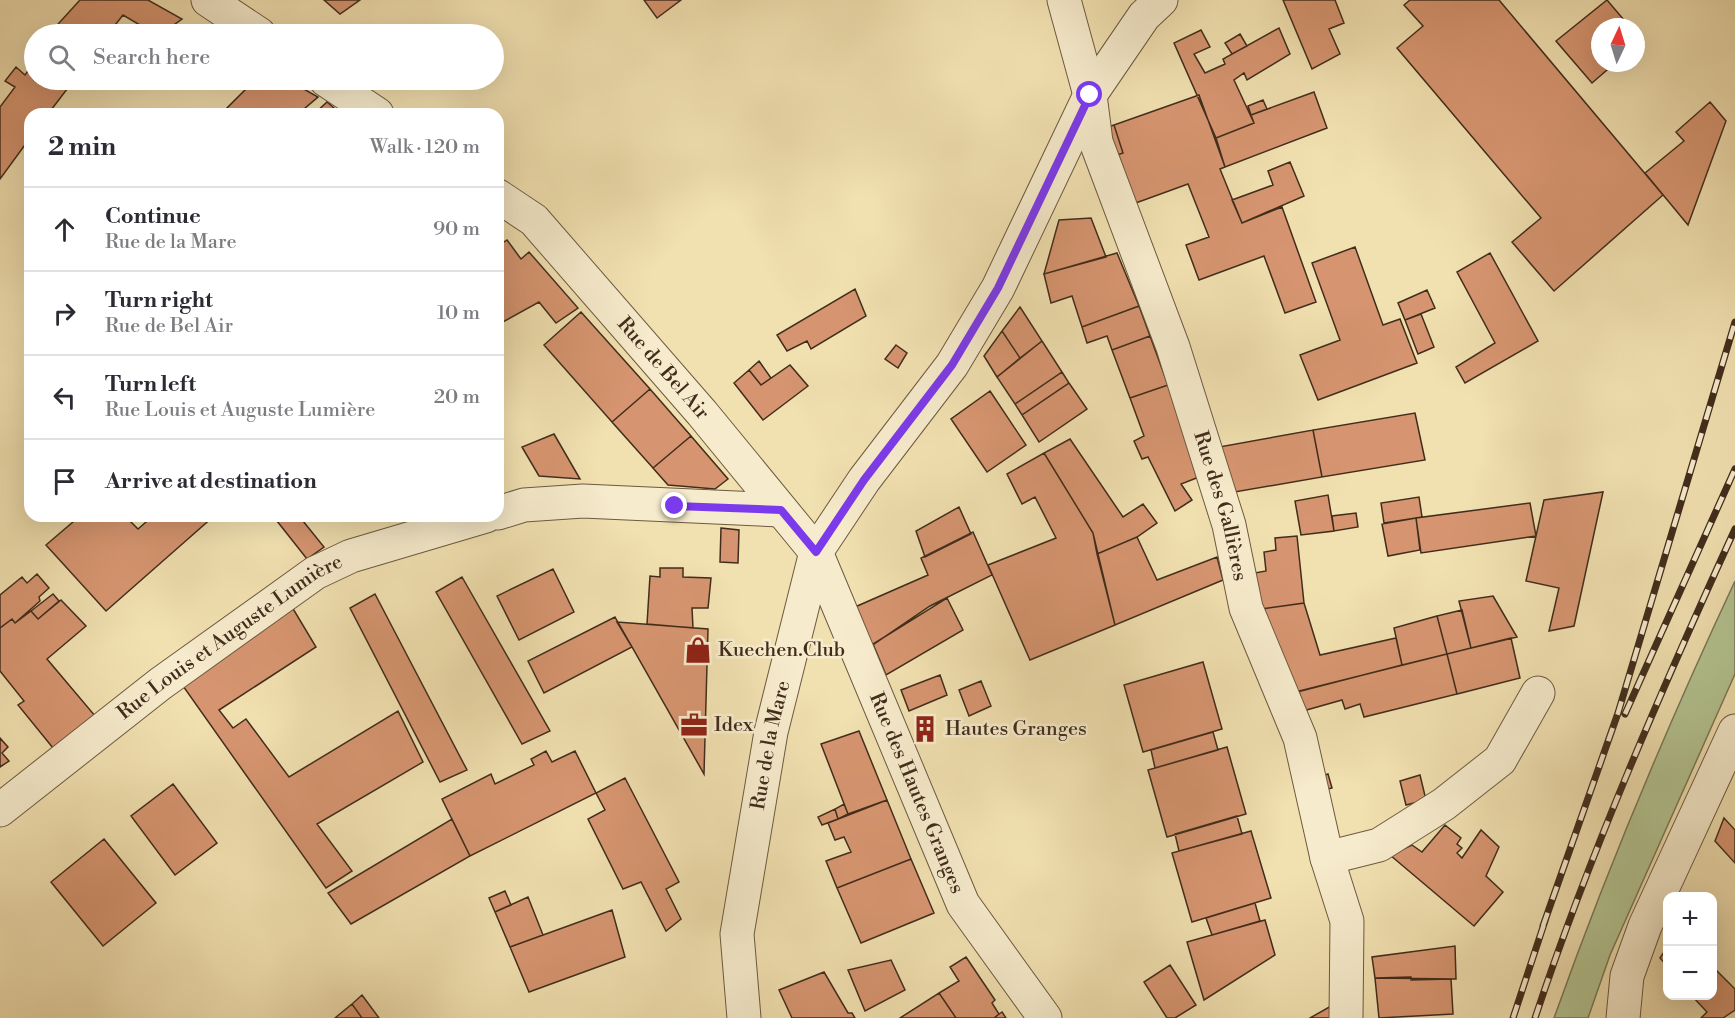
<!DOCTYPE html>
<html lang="en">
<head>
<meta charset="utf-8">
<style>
	:root { --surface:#fff; --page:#f7f7f7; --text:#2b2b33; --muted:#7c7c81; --line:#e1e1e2 }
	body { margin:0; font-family:"Libre Bodoni",serif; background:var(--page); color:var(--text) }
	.controls { position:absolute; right:18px; bottom:18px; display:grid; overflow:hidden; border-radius:12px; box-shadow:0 6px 24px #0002 }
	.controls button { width:54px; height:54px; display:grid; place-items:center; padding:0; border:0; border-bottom:2px solid var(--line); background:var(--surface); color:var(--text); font:30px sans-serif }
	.compass { position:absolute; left:1591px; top:18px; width:54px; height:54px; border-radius:50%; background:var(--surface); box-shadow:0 6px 24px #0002; rotate:4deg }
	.stop { position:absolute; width:18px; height:18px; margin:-14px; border:4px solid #7c3aed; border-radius:50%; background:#fff }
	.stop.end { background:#7c3aed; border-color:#fff; box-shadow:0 2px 6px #0008 }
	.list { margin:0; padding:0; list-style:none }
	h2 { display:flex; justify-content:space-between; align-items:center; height:78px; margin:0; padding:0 24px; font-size:26px }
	h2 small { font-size:20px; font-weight:400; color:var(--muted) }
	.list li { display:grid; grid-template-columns:39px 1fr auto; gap:18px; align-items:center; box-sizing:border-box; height:84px; padding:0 24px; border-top:2px solid var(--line) }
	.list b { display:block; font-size:22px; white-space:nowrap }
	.list p { margin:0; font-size:20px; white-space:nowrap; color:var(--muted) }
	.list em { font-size:20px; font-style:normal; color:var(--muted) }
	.icon { flex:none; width:33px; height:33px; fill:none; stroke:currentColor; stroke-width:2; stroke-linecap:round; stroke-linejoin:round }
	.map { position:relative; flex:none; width:1735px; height:1018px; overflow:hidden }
	.search { position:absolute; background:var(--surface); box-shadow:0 6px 24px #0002; left:24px; top:24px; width:480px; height:66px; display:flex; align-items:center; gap:15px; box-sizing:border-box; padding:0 21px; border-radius:33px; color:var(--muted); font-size:22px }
	.panel { position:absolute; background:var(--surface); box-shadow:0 6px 24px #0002; left:24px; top:108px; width:480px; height:414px; border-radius:18px }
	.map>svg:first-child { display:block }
</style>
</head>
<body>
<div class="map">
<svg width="1735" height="1018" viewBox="0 0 1735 1018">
	<rect width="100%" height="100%" fill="#f1e0b0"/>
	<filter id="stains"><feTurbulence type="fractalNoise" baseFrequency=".00333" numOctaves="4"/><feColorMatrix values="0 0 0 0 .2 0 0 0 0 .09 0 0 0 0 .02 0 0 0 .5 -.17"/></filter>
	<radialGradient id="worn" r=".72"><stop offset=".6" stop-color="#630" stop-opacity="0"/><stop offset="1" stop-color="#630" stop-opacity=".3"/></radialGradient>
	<!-- green -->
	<path fill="#b3c391" stroke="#7a7856" stroke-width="1.5" d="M1735 581V674L1610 955 1588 1018H1554C1607 869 1668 724 1735 581Z"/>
	<!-- building -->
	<path fill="#d69570" stroke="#412d1c" stroke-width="1.5" d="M80 0H148L182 19 161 34H155L123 15 108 34H49Z
		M324 0H360L340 14Z
		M644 0H681L657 18Z
		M1283 0H1335L1344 23 1329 29 1340 54 1312 69Z
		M1410 0H1499L1663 195 1554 291 1512 242 1541 218 1397 48 1423 26 1404 5Z
		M1607 0 1630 27H1600V63H1615L1592 83 1556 41Z
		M1279 28 1290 54 1247 80 1244 73 1234 80 1254 123 1216 138 1174 43 1201 30 1210 47 1194 54 1205 73 1225 64 1223 59Z
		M1240 34 1247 46 1232 54 1225 43Z
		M34 63V80H74L48 114H30V138L0 179V107L15 87 5 81 16 67 25 75Z
		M255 80H288L318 97 298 114H226L223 112Z
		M1314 92 1327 128 1225 167 1216 138 1254 123 1251 115Z
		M1199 95 1225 167 1220 169 1242 223 1282 207 1316 302 1285 313 1264 256 1199 280 1186 245 1209 237 1188 184 1133 204 1117 155 1123 153 1114 125Z
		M1263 100 1267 109 1251 115 1248 106Z
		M327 102 341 114H314Z
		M1710 102 1726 121 1688 225 1645 173 1684 141 1676 132Z
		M1114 125 1123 153 1117 155 1108 127Z
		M1290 162 1304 196 1242 223 1232 200 1273 185 1268 171Z
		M1091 218 1106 257 1044 274 1059 220Z
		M507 240 521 259 529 252 578 308 556 323 539 302 501 323 498 318V246Z
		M1355 247 1383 325 1400 319 1417 363 1318 400 1300 355 1340 340 1312 263Z
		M1117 253 1139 306 1082 327 1072 296 1051 303 1044 274Z
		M1490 253 1538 341 1465 383 1456 367 1495 343 1457 272Z
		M855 289 866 316 811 349 807 341 787 351 777 335Z
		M1427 290 1435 308 1405 320 1398 303Z
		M1139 306 1150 336 1112 350 1107 336 1087 343 1082 327Z
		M1020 307 1042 341 1020 358 1002 331Z
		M581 312 650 389 612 422 544 345Z
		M1421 314 1434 347 1418 354 1405 320Z
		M1002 331 1020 358 997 377 984 356Z
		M1150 336 1168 385 1130 398 1112 350Z
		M1042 341 1062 372 1015 404 997 377Z
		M896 345 907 353 898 368 885 359Z
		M759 361 771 378 761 385 749 370Z
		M790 365 808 386 763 420 734 383 749 370 761 385Z
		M1062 372 1069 383 1022 415 1015 404Z
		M1069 383 1087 409 1039 442 1022 415Z
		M1168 385 1199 477 1181 484 1192 500 1175 511 1148 457 1142 459 1134 441 1144 436 1130 398Z
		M650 389 691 436 653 468 612 422Z
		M990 391 1026 445 987 472 951 419Z
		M1415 413 1425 460 1322 477 1313 430Z
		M1313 430 1322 477 1229 493 1219 447Z
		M554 434 580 479 539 476 522 447Z
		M691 436 728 479 715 489 668 485 653 468Z
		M1070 439 1123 517 1143 504 1157 523 1137 537 1097 554 1093 533 1044 453Z
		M1044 453 1093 533 1115 625 1030 660 988 565 1056 538 1035 497 1022 504 1007 474Z
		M1603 492 1574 626 1549 631 1559 588 1526 581 1544 500Z
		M1328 495 1334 531 1301 535 1295 501Z
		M1419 497 1422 517 1384 523 1381 503Z
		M1530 503 1536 536 1421 553 1416 518Z
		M959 507 971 534 925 557 916 531Z
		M1356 513 1358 527 1334 531 1332 516Z
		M80 516H125L138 529 153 516H214L106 611 46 545Z
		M273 516H299L324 547 307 559Z
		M1416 518 1420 550 1388 556 1382 524Z
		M721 528 739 530 738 563 720 562Z
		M973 532 992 575 930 606 871 646 855 607 928 575 921 558Z
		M1297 536 1304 603 1261 609 1249 574 1266 571 1264 552 1276 550 1275 538Z
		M1137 537 1157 580 1217 557 1223 580 1115 625 1097 554Z
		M660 568H683V577L711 578 708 608H692L693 628 647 624 650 576 660 577Z
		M553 569 574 612 519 640 497 596Z
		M37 574 49 588 39 597 40 601 15 623 12 619 0 628V595L22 577 27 583Z
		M462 577 550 731 522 744 436 592Z
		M53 594 59 601 38 619 31 611Z
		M375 594 467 770 440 782 350 608Z
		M1493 596 1517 637 1471 648 1459 601Z
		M947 598 963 630 886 675 873 644Z
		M61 600 86 626 47 659 96 717 53 748 18 705 24 701 0 671V628L12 619 15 623 31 611 38 619Z
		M1304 603 1320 655 1396 638 1402 665 1293 693 1261 609Z
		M292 607 316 647 219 710 233 728 246 719 289 777 398 711 423 762 317 824 352 871 326 888 183 686Z
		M1462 610 1471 648 1447 654 1437 616Z
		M1437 616 1447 654 1402 665 1394 628Z
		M615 617 632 647 544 693 528 661Z
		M617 622 708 629 704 774 632 647Z
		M1511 638 1520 678 1457 694 1447 654Z
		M1447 654 1457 694 1364 717 1360 704 1345 709 1342 700 1303 711 1299 691Z
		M1203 662 1222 729 1143 752 1124 685Z
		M940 675 947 695 909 711 901 690Z
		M981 681 991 706 969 716 959 690Z
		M928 717 935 735 923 740 915 722Z
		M859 731 887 800 848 814 821 744Z
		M1213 732 1218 750 1155 768 1151 750Z
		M0 738 8 747 2 753 9 761 0 767Z
		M1227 747 1246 814 1167 837 1148 770Z
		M546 751 552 762 575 751 596 793 470 856 442 799 491 774 495 784 534 765 531 759Z
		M1328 774 1332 788 1320 791 1318 777Z
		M1420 775 1426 800 1406 805 1400 781Z
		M625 778 679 882 666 889 681 919 666 931 641 882 623 889 588 819 605 810 596 793Z
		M173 784 217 843 175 875 131 816Z
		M887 800 911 859 837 888 826 861 851 852 844 837 835 840 828 823Z
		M844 804 848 814 838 819 835 809Z
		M835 809 838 819 822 825 818 817Z
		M1237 816 1242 834 1179 851 1175 834Z
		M1724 818 1735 830V863L1715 841Z
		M452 819 470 856 351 924 328 893Z
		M1445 825 1461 838 1457 844 1462 848 1457 853 1462 858 1481 830 1499 847 1486 876 1503 892 1474 926 1390 855 1412 845 1422 852Z
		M1251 831 1271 898 1192 922 1172 853Z
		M104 839 156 903 103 946 51 882Z
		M911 859 934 913 861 943 837 888Z
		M505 891 511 905 495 912 489 898Z
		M528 897 543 935 510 947 495 912Z
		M1255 903 1260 921 1212 935 1206 918Z
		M612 910 625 957 529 992 510 947Z
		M1265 920 1275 955 1204 1000 1187 942Z
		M1455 946 1456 979 1375 978 1372 957Z
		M1668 946V967L1660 958Z
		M966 957 995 1000 992 1003 999 1014 994 1018H956L939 993 959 981 950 967Z
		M891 960 905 990 865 1011 848 970Z
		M1170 965 1196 1005 1175 1018H1167L1144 982Z
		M1712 966 1735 989V1010L1723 1018H1701L1707 1012 1692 996H1712Z
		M824 972 848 1013H852L855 1018H792L779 990Z
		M1411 977V980L1451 979 1453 1014 1379 1018 1375 978Z
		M939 993 956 1018H900Z
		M362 995 379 1018H362L352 1004Z
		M352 1004 362 1018H335Z
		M1331 1006V1018H1310Z
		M1002 1012 1006 1018H994L999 1014Z"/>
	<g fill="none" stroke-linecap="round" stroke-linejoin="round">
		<defs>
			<g id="minor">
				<path d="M208 0 259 34"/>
				<path id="s1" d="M1064 0 1090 95 1096 142 1173 347 1229 525 1246 608 1300 738 1327 858 1347 921 1346 1018"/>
				<path d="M326 80 377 114"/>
				<path id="s2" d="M498 196 534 220 702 413 816 552 963 904 1045 1018"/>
				<path d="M498 513 524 505 583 501 781 510"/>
				<path id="s3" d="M0 810 160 684 315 573 351 556 486 516"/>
				<path d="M1327 858 1379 845 1444 804 1500 760 1538 693"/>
				<path id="s4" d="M744 1018 737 934 771 732 816 552 864 480 952 365 998 288 1090 95 1144 16 1161 0"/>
				<path d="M1623 1018 1627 976 1645 926 1735 731"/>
			</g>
		</defs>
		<!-- minor casing -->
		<use href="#minor" stroke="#6d5a41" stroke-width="35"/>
		<!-- minor -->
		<use href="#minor" stroke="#f6ebcc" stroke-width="33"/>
		<defs>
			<path id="rail" d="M1625 714 1735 469
				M1543 926 1618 713 1735 322
				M1513 1018 1546 918
				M1535 1018C1591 850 1662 689 1735 529"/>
		</defs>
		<!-- rail casing -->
		<use href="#rail" stroke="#412d1c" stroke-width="7"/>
		<!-- rail -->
		<use href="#rail" stroke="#f6ebcc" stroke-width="4.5" stroke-dasharray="14" stroke-linecap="butt"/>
	</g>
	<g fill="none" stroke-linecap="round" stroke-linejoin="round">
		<!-- route -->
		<path stroke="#7c3aed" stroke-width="8" d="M675 506 781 510 816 552 864 480 952 365 998 288 1090 95"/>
	</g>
	<!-- icons -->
	<defs>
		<symbol id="shop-bare" viewBox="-9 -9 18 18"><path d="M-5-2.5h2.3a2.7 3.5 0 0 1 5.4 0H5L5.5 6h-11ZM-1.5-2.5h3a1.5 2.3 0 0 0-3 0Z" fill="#8f2418" stroke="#f6ebcc" stroke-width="2.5" paint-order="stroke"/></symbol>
		<symbol id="office-bare" viewBox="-9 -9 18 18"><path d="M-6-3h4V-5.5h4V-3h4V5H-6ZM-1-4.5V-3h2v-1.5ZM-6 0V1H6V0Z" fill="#8f2418" stroke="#f6ebcc" stroke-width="2.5" paint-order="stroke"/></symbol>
		<symbol id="building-bare" viewBox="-9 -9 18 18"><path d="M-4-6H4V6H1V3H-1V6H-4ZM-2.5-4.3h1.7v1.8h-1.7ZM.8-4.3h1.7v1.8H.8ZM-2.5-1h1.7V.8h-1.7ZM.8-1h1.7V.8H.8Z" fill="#8f2418" stroke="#f6ebcc" stroke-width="2.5" paint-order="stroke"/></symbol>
	</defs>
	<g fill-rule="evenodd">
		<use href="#shop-bare" x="679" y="631" width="38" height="38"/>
		<use href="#office-bare" x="675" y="706" width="38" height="38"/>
		<use href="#building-bare" x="906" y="710" width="38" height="38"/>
	</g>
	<g text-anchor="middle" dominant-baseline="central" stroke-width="5" stroke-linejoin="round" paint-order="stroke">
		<!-- street labels -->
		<g font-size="20" fill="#412d1c" stroke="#f6ebcc">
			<text stroke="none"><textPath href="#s2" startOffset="240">Rue de Bel Air</textPath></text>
			<text stroke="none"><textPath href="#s1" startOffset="531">Rue des Gallières</textPath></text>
			<text stroke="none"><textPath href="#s3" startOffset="288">Rue Louis et Auguste Lumière</textPath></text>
			<text stroke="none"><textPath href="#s4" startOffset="276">Rue de la Mare</textPath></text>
			<text stroke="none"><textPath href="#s2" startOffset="740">Rue des Hautes Granges</textPath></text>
		</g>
		<!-- poi labels -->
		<g font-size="20" fill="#412d1c" stroke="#f6ebcc" text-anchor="start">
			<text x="718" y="650">Kuechen.Club</text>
			<text x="714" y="725">Idex</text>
			<text x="945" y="729">Hautes Granges</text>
		</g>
	</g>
	<rect width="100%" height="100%" filter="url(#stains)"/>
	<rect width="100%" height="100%" fill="url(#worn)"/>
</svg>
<div class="controls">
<button>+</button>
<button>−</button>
</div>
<svg class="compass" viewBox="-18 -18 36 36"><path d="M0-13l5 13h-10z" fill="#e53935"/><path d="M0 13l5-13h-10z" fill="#7c7c81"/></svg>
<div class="stop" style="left:1090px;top:95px"></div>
<div class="stop end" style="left:675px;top:506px"></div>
<div class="search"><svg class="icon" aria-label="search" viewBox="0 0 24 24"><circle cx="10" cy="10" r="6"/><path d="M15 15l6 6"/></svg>Search here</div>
<section class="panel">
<h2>2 min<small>Walk · 120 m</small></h2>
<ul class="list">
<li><svg class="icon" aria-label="ahead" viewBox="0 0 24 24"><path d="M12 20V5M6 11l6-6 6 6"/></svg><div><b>Continue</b><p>Rue de la Mare</p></div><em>90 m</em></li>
<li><svg class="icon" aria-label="right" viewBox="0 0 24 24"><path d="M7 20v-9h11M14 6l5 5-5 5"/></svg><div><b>Turn right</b><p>Rue de Bel Air</p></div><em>10 m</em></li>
<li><svg class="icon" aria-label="left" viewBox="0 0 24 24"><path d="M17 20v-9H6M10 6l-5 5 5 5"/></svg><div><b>Turn left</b><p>Rue Louis et Auguste Lumière</p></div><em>20 m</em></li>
<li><svg class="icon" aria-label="arrive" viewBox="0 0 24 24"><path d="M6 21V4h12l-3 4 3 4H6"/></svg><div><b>Arrive at destination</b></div></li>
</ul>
</section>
</div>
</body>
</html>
